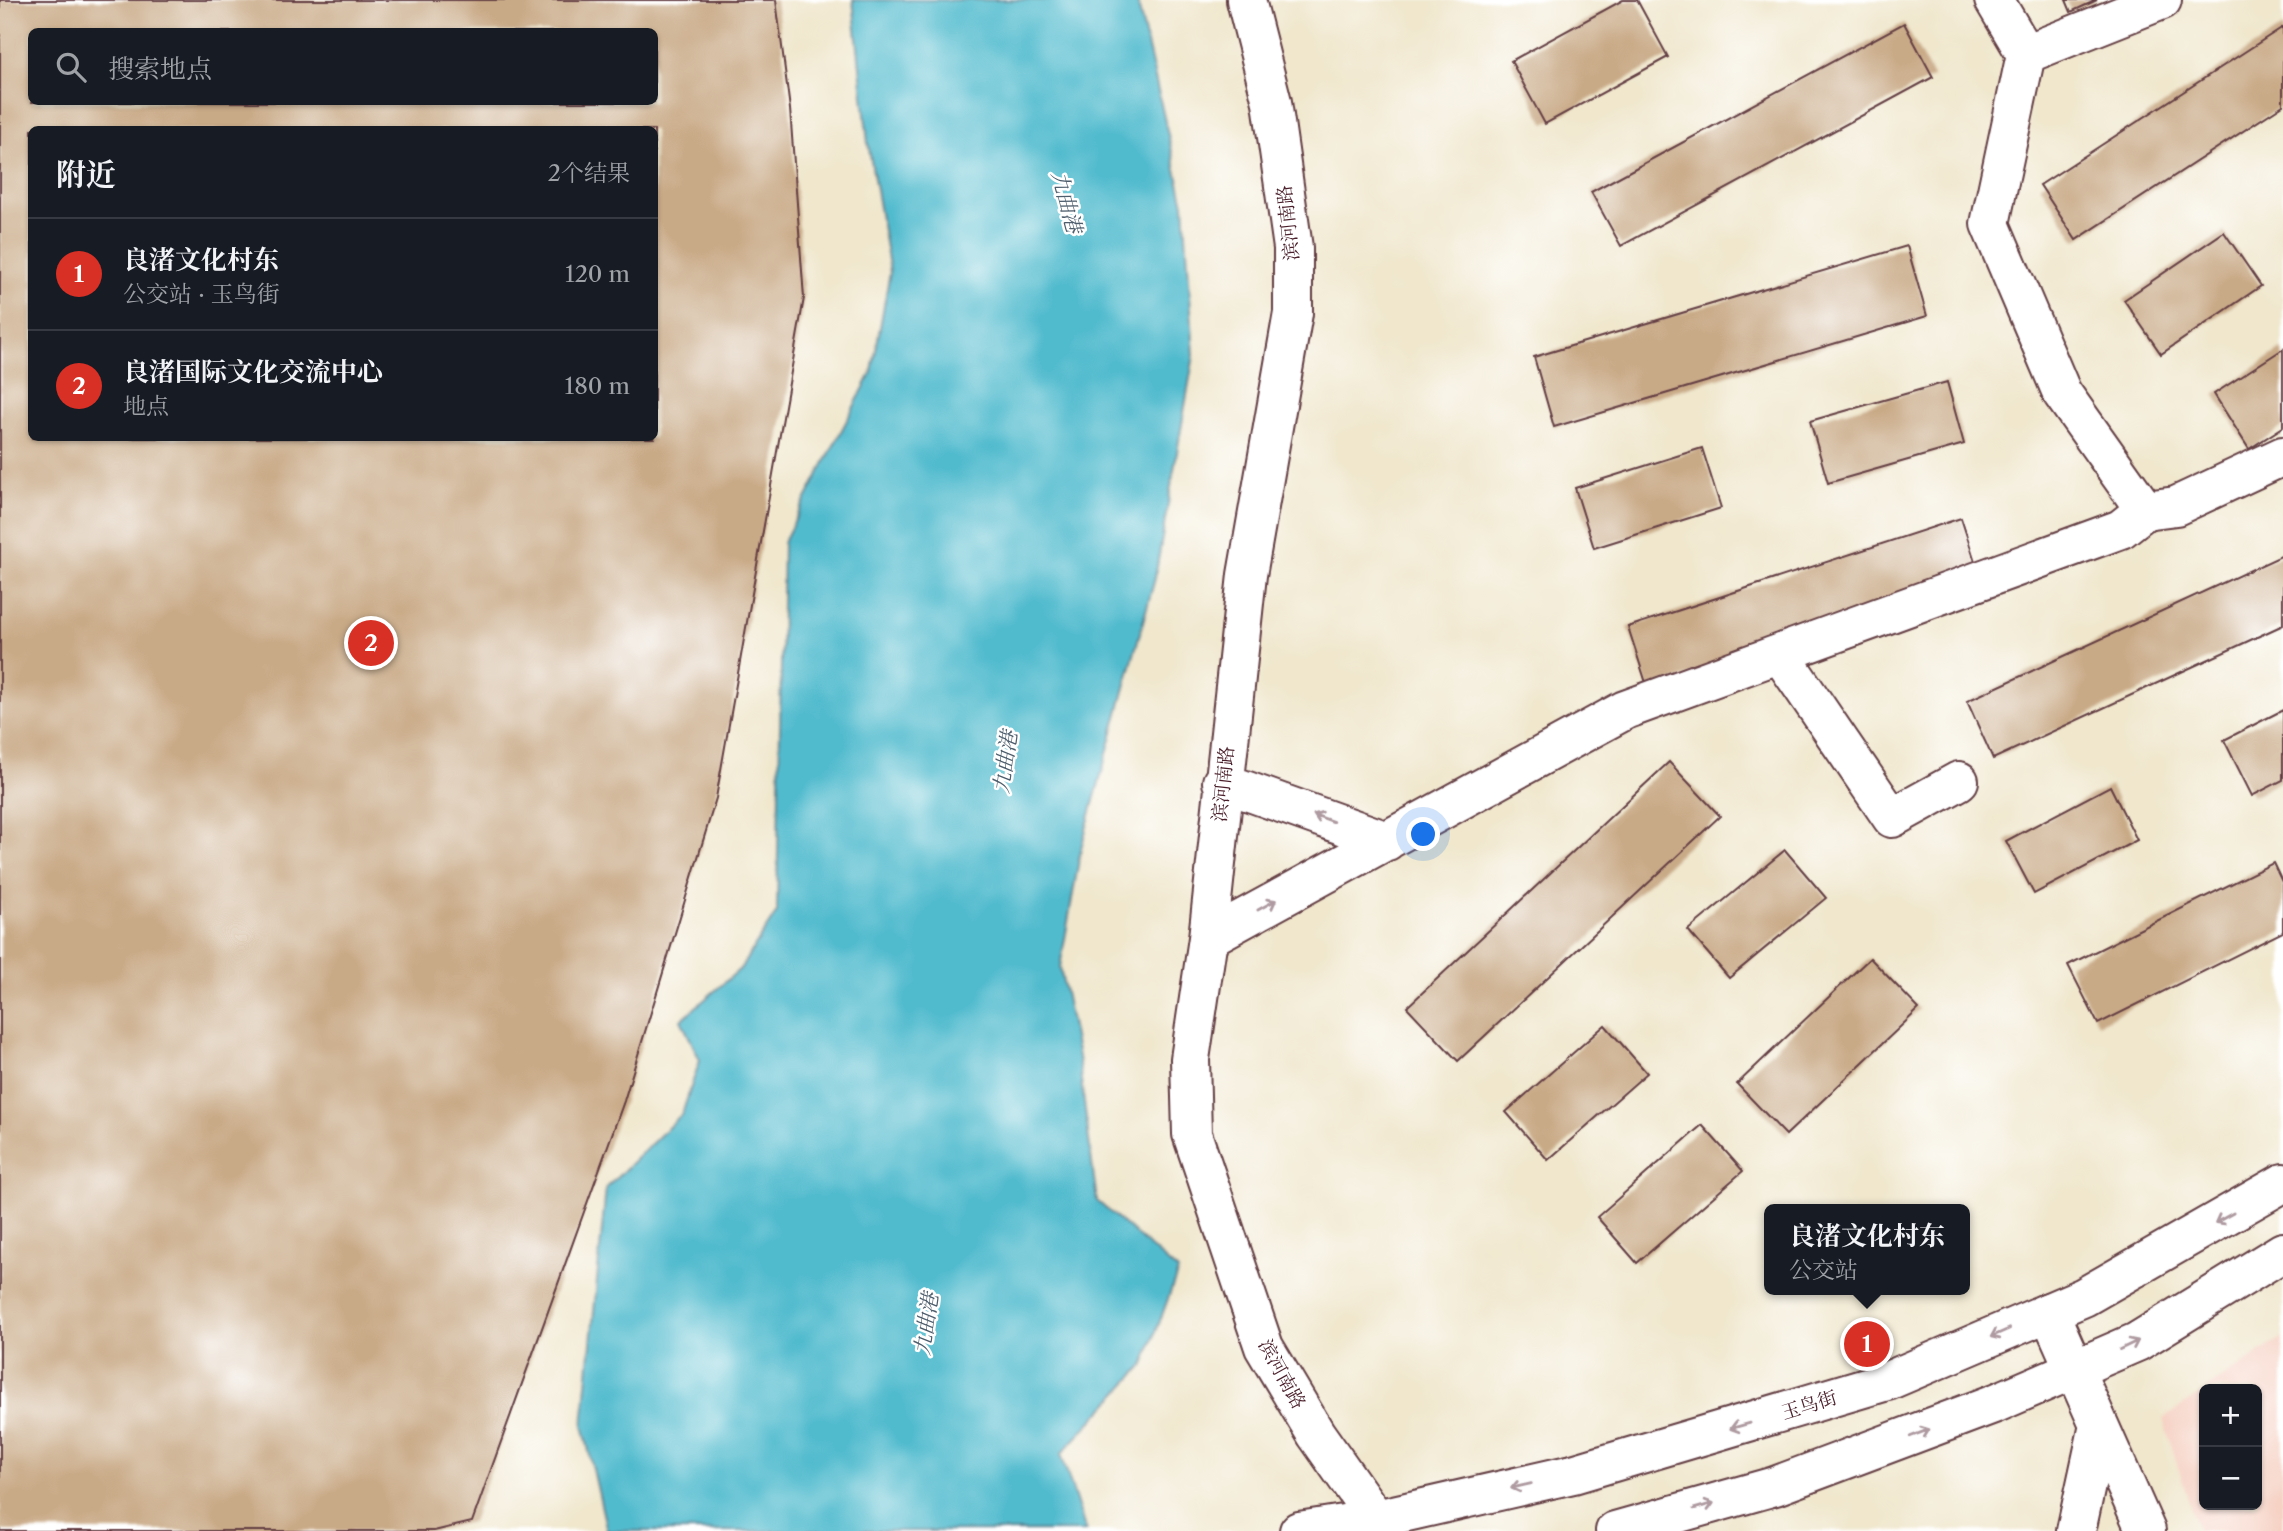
<!DOCTYPE html>
<html lang="zh">
<head>
<meta charset="utf-8">
<style>
	:root { --surface:#171b24; --page:#20242c; --text:#f1f3f6; --muted:#9ea1a6; --line:#363941; --accent:#d93025 }
	body { margin:0; font-family:"Libre Caslon Text","Noto Serif SC",serif; background:var(--page); color:var(--text) }
	.controls { position:absolute; right:21px; bottom:21px; display:grid; overflow:hidden; border-radius:10px; box-shadow:0 2px 5px #0004 }
	.controls button { width:63px; height:63px; display:grid; place-items:center; padding:0; border:0; border-bottom:2px solid var(--line); background:var(--surface); color:var(--text); font:35px sans-serif }
	.you { position:absolute; left:1424px; top:835px; width:24px; height:24px; margin:-18px; border:5px solid #fff; border-radius:50%; background:#1a73e8; box-shadow:0 0 0 10px #1a73e833 }
	.badge { display:grid; place-items:center; width:46px; height:46px; border-radius:50%; background:var(--accent); color:#fff; font-size:23px; font-weight:700 }
	.pin { position:absolute; translate:-50% -50%; border:4px solid #fff; box-shadow:0 2px 7px #0006 }
	.popup { position:absolute; left:1764px; top:1204px; width:206px; height:91px; box-sizing:border-box; display:grid; place-content:center; border-radius:10px; background:var(--surface); filter:drop-shadow(0 2px 5px #0005); font-size:23px; white-space:nowrap; color:var(--muted) }
	.popup b { font-size:26px; color:var(--text) }
	.popup::after { content:''; position:absolute; left:50%; top:100%; margin-left:-14px; border:14px solid transparent; border-top-color:var(--surface) }
	.list { margin:0; padding:0; list-style:none }
	h2 { display:flex; justify-content:space-between; align-items:center; height:91px; margin:0; padding:0 28px; font-size:30px }
	h2 small { font-size:23px; font-weight:400; color:var(--muted) }
	.list li { display:grid; grid-template-columns:46px 1fr auto; gap:21px; align-items:center; box-sizing:border-box; height:112px; padding:0 28px; border-top:2px solid var(--line) }
	.list b { display:block; font-size:26px; white-space:nowrap }
	.list p { margin:0; font-size:23px; white-space:nowrap; color:var(--muted) }
	.list em { font-size:23px; font-style:normal; color:var(--muted) }
	.icon { flex:none; width:38px; height:38px; fill:none; stroke:currentColor; stroke-width:2; stroke-linecap:round; stroke-linejoin:round }
	.map { position:relative; flex:none; width:2283px; height:1531px; overflow:hidden }
	.search { position:absolute; background:var(--surface); box-shadow:0 2px 5px #0004; left:28px; top:28px; width:630px; height:77px; display:flex; align-items:center; gap:18px; box-sizing:border-box; padding:0 24px; border-radius:10px; color:var(--muted); font-size:26px }
	.panel { position:absolute; background:var(--surface); box-shadow:0 2px 5px #0004; left:28px; top:126px; width:630px; height:315px; border-radius:10px }
	.map>svg:first-child { display:block }
</style>
</head>
<body>
<div class="map">
<svg width="2283" height="1531" viewBox="0 0 2283 1531">
	<rect width="100%" height="100%" fill="#fff"/>
	<filter id="ink" filterUnits="userSpaceOnUse"><feTurbulence type="fractalNoise" baseFrequency=".0143" numOctaves="2"/><feDisplacementMap in="SourceGraphic" scale="14" xChannelSelector="R" yChannelSelector="G"/><feConvolveMatrix kernelMatrix="1 2 1 2 8 2 1 2 1" color-interpolation-filters="sRGB"/></filter>
	<filter id="wash" filterUnits="userSpaceOnUse"><feTurbulence type="fractalNoise" baseFrequency=".00686" numOctaves="4" result="noise"/><feDisplacementMap in="SourceGraphic" scale="28" xChannelSelector="R" yChannelSelector="G"/><feGaussianBlur stdDeviation="1.57" result="paint"/><feColorMatrix in="noise" values="0 0 0 0 0 0 0 0 0 0 0 0 0 0 0 0 0 1.4 0 .05"/><feComposite in="paint" operator="in"/></filter>
	<g filter="url(#wash)">
		<rect width="100%" height="100%" fill="#f0e7cd"/>
		<!-- built -->
		<path fill="#f6d2c4" d="M2283 1337V1531H2198L2163 1419 2204 1391V1505H2257V1389H2206Z"/>
		<!-- water -->
		<path fill="#51bbce" stroke="#4e6d7c" stroke-width="2" d="M853 0H1137L1184 204 1194 355 1155 578 1081 848 1060 967 1078 1057 1097 1201 1178 1271 1144 1365 1061 1454 1086 1531H607L583 1425 606 1188 682 1114 700 1060 681 1020 740 969 777 912 783 543 872 372 890 272 868 143Z"/>
		<g id="blocks">
			<!-- building -->
			<path fill="#c9aa87" fill-rule="evenodd" d="M0 0H776L790 109 804 298 716 798 624 1101 472 1522 434 1531H0ZM32 32H654V102H32ZM32 130H654V438H32Z
				M1623 0H1637L1668 57 1545 124 1511 61Z
				M2066 0H2097L2071 12Z
				M1904 23 1933 77 1621 246 1591 192Z
				M2283 27V105L2076 240 2040 185Z
				M2224 232 2261 286 2161 354 2124 300Z
				M1907 246 1927 316 1554 427 1534 357Z
				M2283 349V427L2249 449 2214 394Z
				M1947 382 1964 444 1828 483 1810 421Z
				M1702 448 1721 508 1594 548 1575 488Z
				M1961 518 1981 580 1648 689 1628 627Z
				M2283 555V625L1993 759 1967 701Z
				M2283 710V780L2252 796 2224 740Z
				M1669 762 1720 816 1458 1061 1407 1007Z
				M2110 786 2137 840 2034 894 2006 841Z
				M1785 850 1826 898 1729 978 1688 930Z
				M2273 863 2283 884V932L2098 1024 2068 965Z
				M1870 958 1919 1009 1786 1135 1737 1084Z
				M1605 1025 1647 1073 1548 1160 1506 1112Z
				M1702 1125 1743 1171 1637 1263 1597 1217Z"/>
		</g>
	</g>
	<g filter="url(#ink)">
		<use href="#blocks" fill-opacity="0" stroke="#633d43" stroke-width="2"/>
		<g fill="none" stroke-linecap="round" stroke-linejoin="round">
			<defs>
				<path id="minor" d="M1246 0 1272 102 1293 248V313L1247 575 1208 938 1190 1059 1192 1134 1264 1347 1316 1434 1376 1519 1379 1531
					M1994 0 2026 54 1990 224 2062 393 2145 510
					M2026 54 2162 0
					M1780 654 1892 818 1959 781
					M1222 782 1387 841
					M1208 938 1625 710 2121 529 2145 510 2176 506 2283 456
					M2049 1312 2099 1425 2076 1531
					M2099 1425 2146 1531"/>
				<path id="major" d="M1299 1531 1376 1519 1573 1474 1890 1380 2084 1297 2283 1183
					M1615 1531 1775 1486 1996 1403 2137 1342 2283 1252"/>
			</defs>
			<!-- minor casing -->
			<use href="#minor" stroke="#633d43" stroke-width="42"/>
			<!-- major casing -->
			<use href="#major" stroke="#633d43" stroke-width="42"/>
			<!-- minor -->
			<use href="#minor" stroke="#fff" stroke-width="38"/>
			<!-- major -->
			<use href="#major" stroke="#fff" stroke-width="38"/>
		</g>
		<!-- one-way arrows -->
		<defs><path id="oneway-shaft" d="M-6 0H5M1.5-3L5.5 0L1.5 3" fill="none" stroke-width="1.6" stroke-linecap="round" stroke-linejoin="round" transform="scale(1.75)"/></defs>
		<g stroke="#ae9aa0">
			<use href="#oneway-shaft" transform="translate(1323 818) rotate(-160)"/>
			<use href="#oneway-shaft" transform="translate(1267 905) rotate(-29)"/>
			<use href="#oneway-shaft" transform="translate(2224 1218) rotate(151)"/>
			<use href="#oneway-shaft" transform="translate(2000 1333) rotate(156)"/>
			<use href="#oneway-shaft" transform="translate(2129 1345) rotate(-26)"/>
			<use href="#oneway-shaft" transform="translate(1740 1426) rotate(164)"/>
			<use href="#oneway-shaft" transform="translate(1920 1433) rotate(-21)"/>
			<use href="#oneway-shaft" transform="translate(1521 1486) rotate(167)"/>
			<use href="#oneway-shaft" transform="translate(1704 1506) rotate(-16)"/>
		</g>
	</g>
	<g text-anchor="middle" dominant-baseline="central" stroke-width="5" stroke-linejoin="round" paint-order="stroke">
		<!-- street labels -->
		<g font-size="19" fill="#4a1f2b" stroke="#fff">
			<text transform="translate(1288 223) rotate(-96)">滨河南路</text>
			<text transform="translate(1223 784) rotate(-84)">滨河南路</text>
			<text transform="translate(1282 1374) rotate(61)">滨河南路</text>
			<text transform="translate(1809 1405) rotate(-17)">玉鸟街</text>
		</g>
		<!-- water labels -->
		<g font-size="21" font-style="italic" fill="#4d5d6c" stroke="#fff">
			<text transform="translate(1067 202) rotate(75)">九曲港</text>
			<text transform="translate(1005 762) rotate(-82)">九曲港</text>
			<text transform="translate(926 1324) rotate(-82)">九曲港</text>
		</g>
	</g>
</svg>
<div class="controls">
<button>+</button>
<button>−</button>
</div>
<div class="you"></div>
<div class="pin badge" style="left:1867px;top:1344px">1</div>
<div class="popup"><b>良渚文化村东</b>公交站</div>
<div class="pin badge" style="left:371px;top:643px">2</div>
<div class="search"><svg class="icon" aria-label="search" viewBox="0 0 24 24"><circle cx="10" cy="10" r="6"/><path d="M15 15l6 6"/></svg>搜索地点</div>
<section class="panel">
<h2>附近<small>2个结果</small></h2>
<ul class="list">
<li><span class="badge">1</span><div><b>良渚文化村东</b><p>公交站 · 玉鸟街</p></div><em>120 m</em></li>
<li><span class="badge">2</span><div><b>良渚国际文化交流中心</b><p>地点</p></div><em>180 m</em></li>
</ul>
</section>
</div>
</body>
</html>
